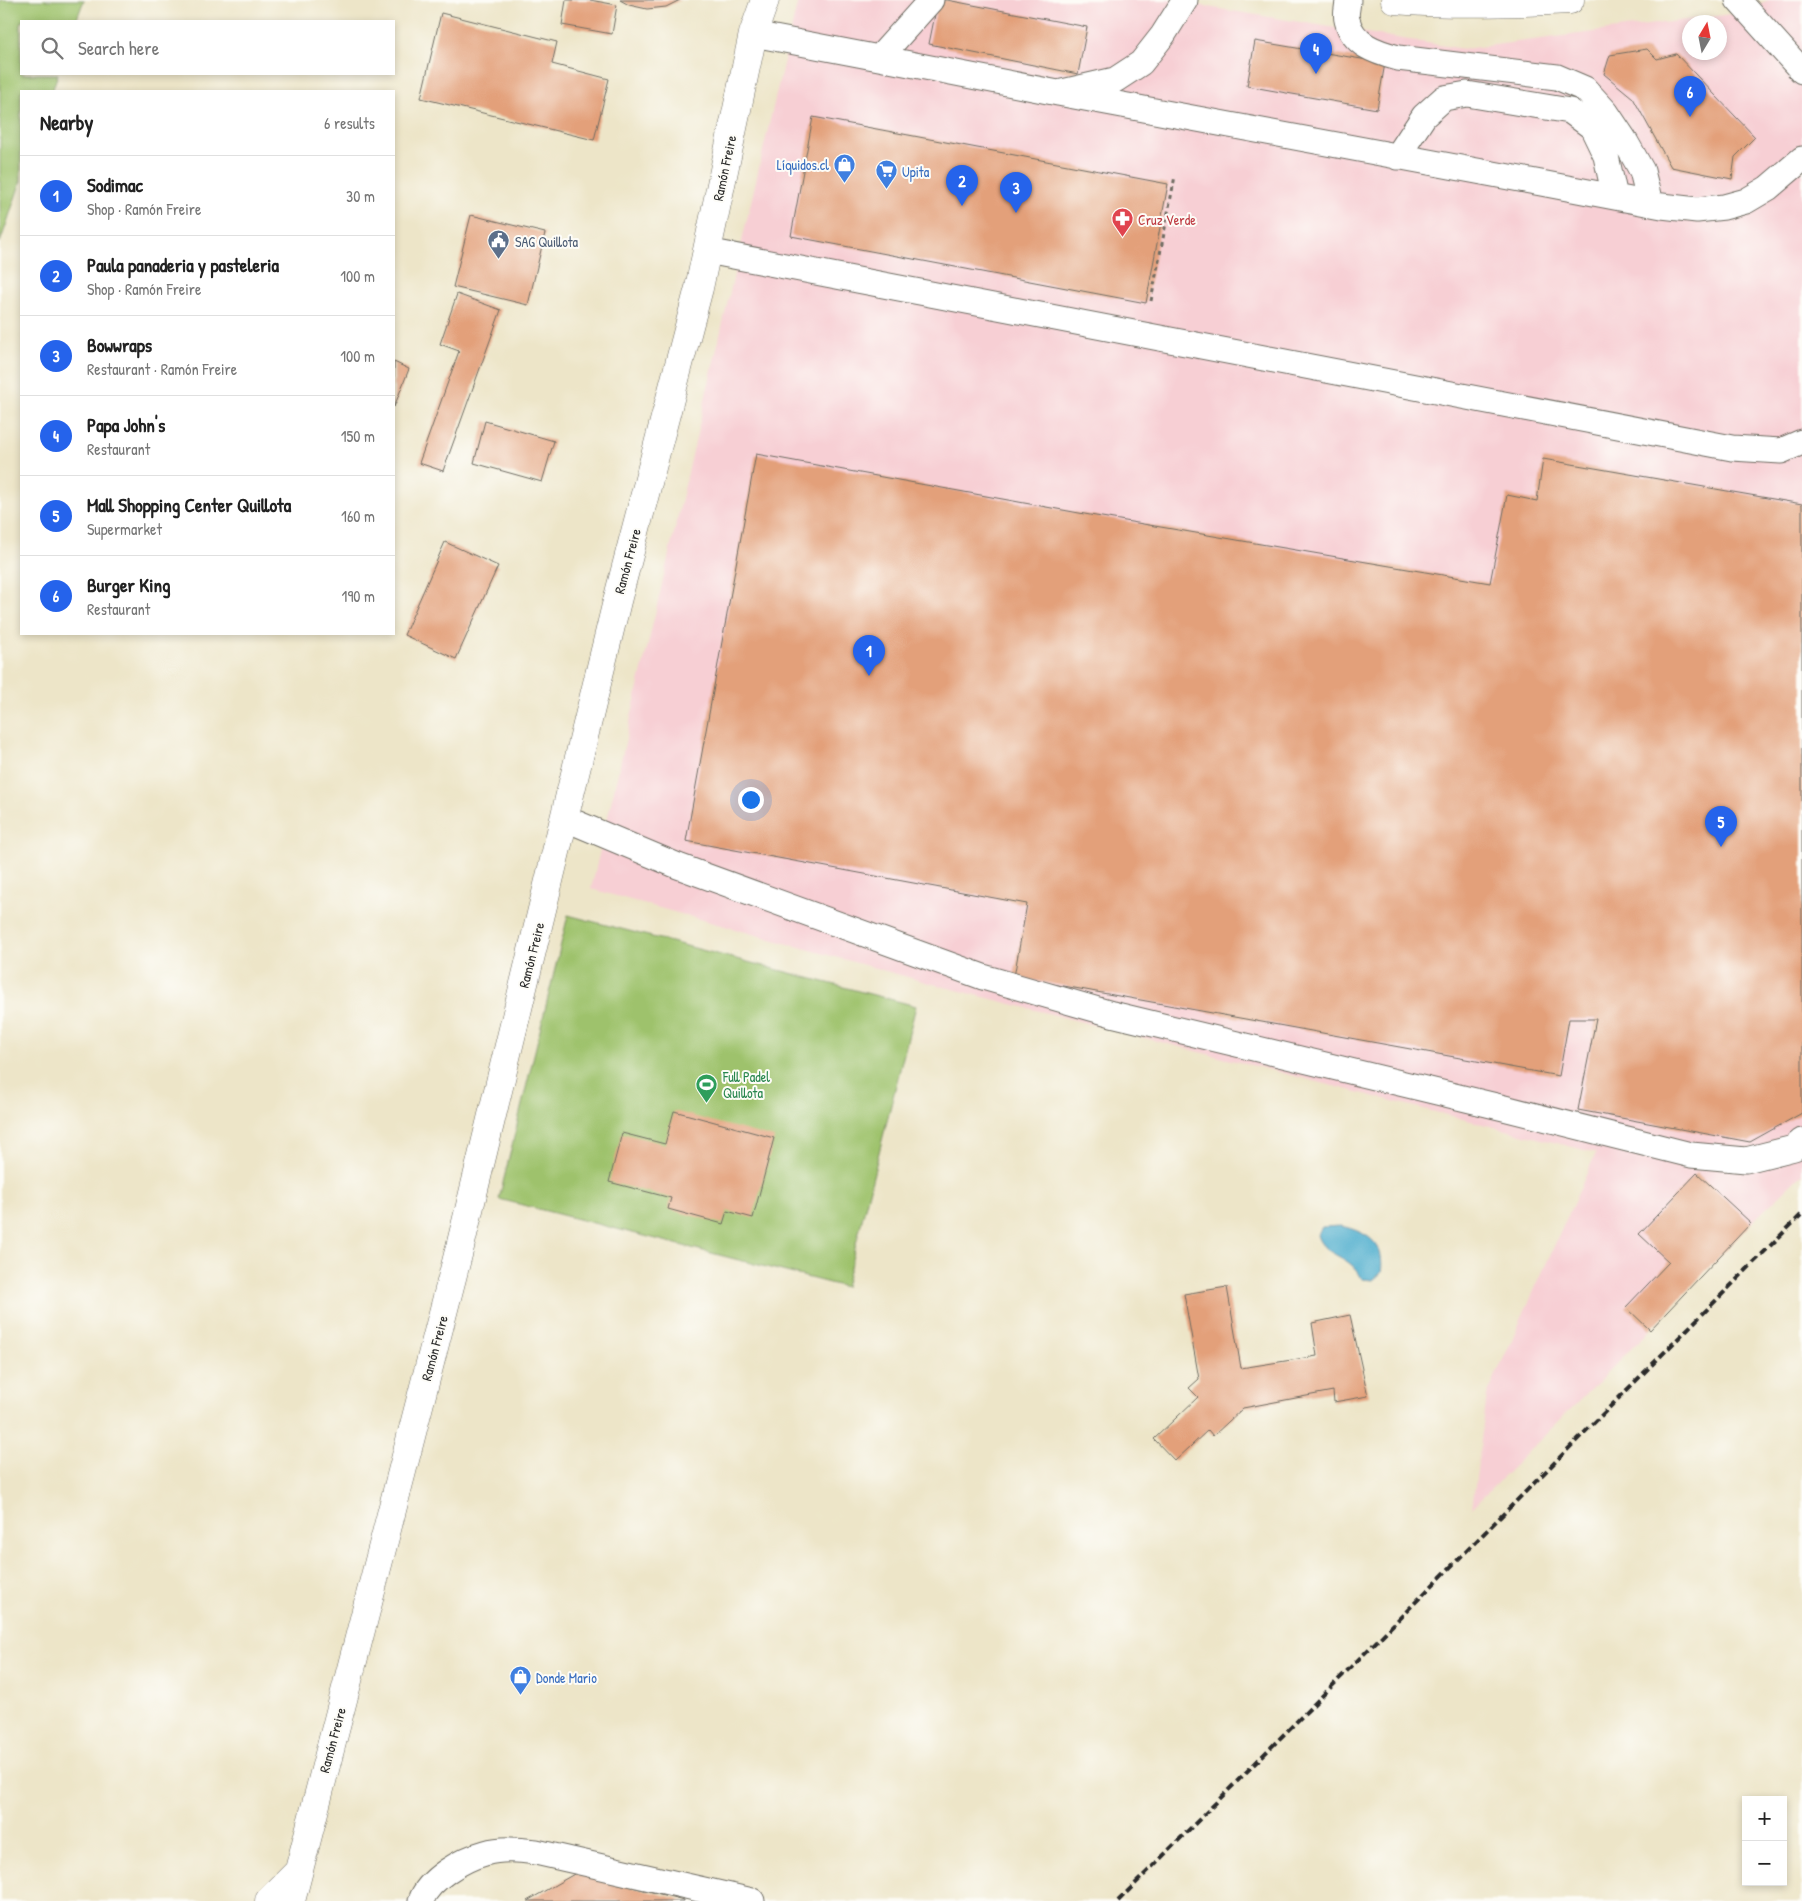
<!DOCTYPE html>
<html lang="en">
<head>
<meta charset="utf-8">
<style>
	:root { --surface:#fff; --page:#f6f6f6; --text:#222; --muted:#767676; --line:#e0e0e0; --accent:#2563eb }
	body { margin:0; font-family:"Patrick Hand",sans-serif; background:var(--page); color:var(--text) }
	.controls { position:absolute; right:15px; bottom:15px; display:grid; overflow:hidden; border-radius:0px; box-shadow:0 2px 8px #0003 }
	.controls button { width:45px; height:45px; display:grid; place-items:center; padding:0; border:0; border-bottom:1px solid var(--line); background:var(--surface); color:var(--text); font:25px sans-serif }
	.compass { position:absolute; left:1682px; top:15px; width:45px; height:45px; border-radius:50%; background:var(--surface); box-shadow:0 2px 8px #0003; rotate:10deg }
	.you { position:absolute; left:750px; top:799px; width:18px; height:18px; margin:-12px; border:4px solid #fff; border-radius:50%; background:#1a73e8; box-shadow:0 0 0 8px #1a73e833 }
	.badge { display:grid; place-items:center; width:32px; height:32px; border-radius:50%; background:var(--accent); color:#fff; font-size:16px; font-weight:700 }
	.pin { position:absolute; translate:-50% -41px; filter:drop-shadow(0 1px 2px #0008) }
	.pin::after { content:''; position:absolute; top:26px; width:18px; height:15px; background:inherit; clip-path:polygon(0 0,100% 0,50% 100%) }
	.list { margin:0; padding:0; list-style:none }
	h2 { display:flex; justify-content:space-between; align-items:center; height:65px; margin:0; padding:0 20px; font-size:21px }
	h2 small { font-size:16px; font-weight:400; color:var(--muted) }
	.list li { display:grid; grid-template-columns:32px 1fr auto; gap:15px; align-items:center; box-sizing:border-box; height:80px; padding:0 20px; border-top:1px solid var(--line) }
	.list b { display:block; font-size:19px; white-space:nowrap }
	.list p { margin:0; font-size:16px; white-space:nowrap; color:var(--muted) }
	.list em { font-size:16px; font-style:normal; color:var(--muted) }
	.icon { flex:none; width:28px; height:28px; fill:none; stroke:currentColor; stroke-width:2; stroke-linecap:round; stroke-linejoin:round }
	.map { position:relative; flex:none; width:1802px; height:1901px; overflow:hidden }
	.search { position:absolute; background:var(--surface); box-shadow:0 2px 8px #0003; left:20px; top:20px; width:375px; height:55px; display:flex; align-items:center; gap:12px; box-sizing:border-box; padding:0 18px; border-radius:0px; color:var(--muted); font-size:19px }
	.panel { position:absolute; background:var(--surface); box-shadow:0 2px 8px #0003; left:20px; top:90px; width:375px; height:545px; border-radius:0px }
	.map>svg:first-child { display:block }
</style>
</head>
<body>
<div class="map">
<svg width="1802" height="1901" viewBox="0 0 1802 1901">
	<rect width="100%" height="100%" fill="#fdfcf7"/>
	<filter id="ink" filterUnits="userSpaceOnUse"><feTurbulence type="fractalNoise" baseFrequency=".02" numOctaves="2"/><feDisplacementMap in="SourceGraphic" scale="10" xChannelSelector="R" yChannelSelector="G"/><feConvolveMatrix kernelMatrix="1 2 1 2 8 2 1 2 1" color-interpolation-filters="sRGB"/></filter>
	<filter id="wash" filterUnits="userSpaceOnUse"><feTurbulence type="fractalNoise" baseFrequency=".0096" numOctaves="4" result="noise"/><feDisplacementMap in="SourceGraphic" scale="20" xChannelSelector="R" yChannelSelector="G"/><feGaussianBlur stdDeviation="1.12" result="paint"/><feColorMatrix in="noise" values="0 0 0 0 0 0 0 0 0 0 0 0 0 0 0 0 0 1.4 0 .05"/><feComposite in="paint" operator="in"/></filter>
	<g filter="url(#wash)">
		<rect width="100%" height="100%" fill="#ede5c8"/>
		<!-- built -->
		<path fill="#f7cfd4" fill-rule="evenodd" d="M798 0H1185L1202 6 1464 49 1731 14 1769 0H1802V1174L1751 1223 1650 1330 1472 1508 1487 1395 1596 1153 929 983 591 889ZM1690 22H1720V52H1690Z"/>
		<!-- green -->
		<path fill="#9ec26c" stroke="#64764c" d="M0 0H84L76 21H21V74H58L52 91H21V181L0 243Z
			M568 915 916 1006 845 1287 499 1199Z"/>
		<!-- water -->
		<path fill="#4eadcd" stroke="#3c6c7c" d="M1341 1226C1367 1232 1386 1243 1381 1273L1373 1280 1362 1279C1350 1253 1324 1258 1317 1235L1322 1227Z"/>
		<g id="blocks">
			<!-- building -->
			<path fill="#e3a07a" d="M566 0H590L617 5 612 34 562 25Z
				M620 0H680L666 7 647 9 629 5Z
				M938 0H947L1087 27 1078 74 929 44Z
				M441 13 557 42 552 64 609 79 594 140 421 98Z
				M1255 41 1385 63 1377 109 1247 86Z
				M1647 49 1657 59 1676 54 1755 137 1735 157 1732 179 1671 167 1633 98 1604 74 1610 55Z
				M813 117 1168 184 1146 303 791 236Z
				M471 215 545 233 528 305 453 287Z
				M457 294 501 310 443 471 419 463 459 351 440 344Z
				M394 362 409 369 394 407Z
				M485 421 554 441 542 482 474 463Z
				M756 454 1090 515 1490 583 1507 495 1537 501 1543 459 1802 504V1113L1750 1142 1578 1110 1596 1019H1569L1559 1076 1014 977 1027 904 686 841Z
				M445 542 498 566 456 659 404 635Z
				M674 1111 774 1138 753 1218 727 1211 723 1224 668 1209 671 1198 609 1182 622 1133 665 1144Z
				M1697 1173 1751 1223 1650 1330 1626 1307 1669 1262 1639 1234Z
				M1227 1287 1241 1368 1317 1356 1312 1323 1350 1315 1368 1396 1334 1402 1333 1391 1243 1408 1213 1436 1208 1430 1175 1461 1154 1439 1198 1397 1189 1388 1199 1379 1184 1294Z
				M576 1873 684 1900V1901H527Z"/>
		</g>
	</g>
	<g filter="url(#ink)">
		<use href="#blocks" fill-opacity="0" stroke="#6f6c62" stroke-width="1"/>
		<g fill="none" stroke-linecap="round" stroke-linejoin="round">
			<defs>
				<path id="service" d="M1348 0C1348 6 1345 14 1347 20 1353 45 1376 52 1398 58L1557 77 1585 89 1606 112 1624 139 1642 171 1650 203
					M1738 0 1802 71
					M753 34 879 58 931 0
					M879 58 1058 93 1115 80 1141 63 1163 35 1185 0
					M1058 93 1541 183 1662 206 1697 210 1724 207 1746 201 1768 188 1802 159
					M1397 157 1424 116 1444 98 1467 94 1570 111 1592 127 1606 156 1615 197
					M707 251 1732 448 1781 451 1802 442
					M564 818 678 866 983 977 1112 1014 1504 1108 1691 1155 1746 1160 1794 1148 1802 1141
					M421 1901C428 1879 463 1859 485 1853 502 1848 519 1850 536 1852L752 1901"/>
				<path id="primary" d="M1395 0C1453 5 1512 3 1570 0
					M269 1901 297 1873
					M291 1901 460 1247 617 601 699 288 753 34 765 0"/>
			</defs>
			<!-- service casing -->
			<use href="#service" stroke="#6f6c62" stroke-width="27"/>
			<!-- primary casing -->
			<use href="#primary" stroke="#6f6c62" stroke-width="29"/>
			<!-- path -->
			<path stroke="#6f6c62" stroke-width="3" stroke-dasharray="4 4" stroke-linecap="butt" d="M1151 301 1175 176"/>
			<!-- service -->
			<use href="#service" stroke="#fff" stroke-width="25"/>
			<!-- primary -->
			<use href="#primary" stroke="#fff" stroke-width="28"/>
			<!-- rail -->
			<path stroke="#2b2b2b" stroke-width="4" stroke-dasharray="8 4" stroke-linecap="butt" d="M1118 1901 1802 1214"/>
		</g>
	</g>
	<!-- icons -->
	<defs>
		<symbol id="shop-pin" viewBox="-11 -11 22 30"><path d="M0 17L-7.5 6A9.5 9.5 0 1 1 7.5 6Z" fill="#3f7fe0" stroke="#fdfcf7"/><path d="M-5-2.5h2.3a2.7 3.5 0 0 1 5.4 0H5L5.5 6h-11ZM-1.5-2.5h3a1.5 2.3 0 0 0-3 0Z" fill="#fff"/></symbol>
		<symbol id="supermarket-pin" viewBox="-11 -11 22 30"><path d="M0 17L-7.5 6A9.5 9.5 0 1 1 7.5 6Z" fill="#3f7fe0" stroke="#fdfcf7"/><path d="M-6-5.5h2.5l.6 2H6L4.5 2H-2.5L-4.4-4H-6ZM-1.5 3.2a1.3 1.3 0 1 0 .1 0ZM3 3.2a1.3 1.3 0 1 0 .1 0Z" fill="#fff"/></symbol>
		<symbol id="pharmacy-pin" viewBox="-11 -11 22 30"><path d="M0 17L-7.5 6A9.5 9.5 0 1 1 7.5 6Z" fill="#e0444e" stroke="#fdfcf7"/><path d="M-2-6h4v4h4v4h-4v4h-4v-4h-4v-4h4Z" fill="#fff"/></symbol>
		<symbol id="civic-pin" viewBox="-11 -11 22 30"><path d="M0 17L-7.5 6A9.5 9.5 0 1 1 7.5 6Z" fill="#5c6f8a" stroke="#fdfcf7"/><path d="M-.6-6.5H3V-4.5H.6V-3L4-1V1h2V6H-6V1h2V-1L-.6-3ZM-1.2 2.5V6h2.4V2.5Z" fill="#fff"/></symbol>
		<symbol id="stadium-pin" viewBox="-11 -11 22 30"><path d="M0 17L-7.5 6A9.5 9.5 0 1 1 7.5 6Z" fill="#2e9e5b" stroke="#fdfcf7"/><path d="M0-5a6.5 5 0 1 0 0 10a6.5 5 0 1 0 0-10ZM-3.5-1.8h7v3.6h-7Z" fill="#fff"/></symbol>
	</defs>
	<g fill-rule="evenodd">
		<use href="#shop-pin" x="832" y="152" width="25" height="34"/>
		<use href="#supermarket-pin" x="874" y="158" width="25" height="34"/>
		<use href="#pharmacy-pin" x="1110" y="206" width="25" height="34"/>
		<use href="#civic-pin" x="486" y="228" width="25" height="34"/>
		<use href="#stadium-pin" x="694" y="1072" width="25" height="34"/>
		<use href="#shop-pin" x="508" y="1664" width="25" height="34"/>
	</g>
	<g text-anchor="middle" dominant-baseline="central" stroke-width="4" stroke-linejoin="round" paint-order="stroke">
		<!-- shop labels -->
		<g font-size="14" fill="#366cbe" stroke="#fdfcf7" text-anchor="start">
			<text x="829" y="164" text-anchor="end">Líquidos.cl</text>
			<text x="902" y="171">Upita</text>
			<text x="536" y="1677">Donde Mario</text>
		</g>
		<!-- street labels -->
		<g font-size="14" fill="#2b2b2b" stroke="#fdfcf7">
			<text transform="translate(724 168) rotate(-78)">Ramón Freire</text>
			<text transform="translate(627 561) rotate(-75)">Ramón Freire</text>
			<text transform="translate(531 955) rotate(-76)">Ramón Freire</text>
			<text transform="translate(434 1348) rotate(-75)">Ramón Freire</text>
			<text transform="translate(332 1740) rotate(-75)">Ramón Freire</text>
		</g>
		<!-- health labels -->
		<g font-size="14" fill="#be3a42" stroke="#fdfcf7" text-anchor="start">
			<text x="1138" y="219">Cruz Verde</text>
		</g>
		<!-- service labels -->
		<g font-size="14" fill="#4e5e75" stroke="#fdfcf7" text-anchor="start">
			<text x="515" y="241">SAG Quillota</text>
		</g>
		<!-- leisure labels -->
		<g font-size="14" fill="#27864d" stroke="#fdfcf7" text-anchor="start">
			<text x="723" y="1076">Full Padel<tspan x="723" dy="16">Quillota</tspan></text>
		</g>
	</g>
</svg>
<div class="controls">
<button>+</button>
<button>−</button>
</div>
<svg class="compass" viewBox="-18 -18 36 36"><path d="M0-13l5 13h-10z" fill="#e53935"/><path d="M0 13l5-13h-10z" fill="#767676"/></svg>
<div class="you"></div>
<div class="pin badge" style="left:869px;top:676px">1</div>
<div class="pin badge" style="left:962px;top:206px">2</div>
<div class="pin badge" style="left:1016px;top:213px">3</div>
<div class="pin badge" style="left:1316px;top:74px">4</div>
<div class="pin badge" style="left:1721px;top:847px">5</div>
<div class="pin badge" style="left:1690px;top:117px">6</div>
<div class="search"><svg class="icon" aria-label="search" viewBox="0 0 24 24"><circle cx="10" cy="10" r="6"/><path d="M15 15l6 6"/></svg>Search here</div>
<section class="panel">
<h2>Nearby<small>6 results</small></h2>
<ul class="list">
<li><span class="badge">1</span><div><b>Sodimac</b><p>Shop · Ramón Freire</p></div><em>30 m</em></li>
<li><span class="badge">2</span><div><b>Paula panaderia y pasteleria</b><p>Shop · Ramón Freire</p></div><em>100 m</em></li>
<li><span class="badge">3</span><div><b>Bowwraps</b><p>Restaurant · Ramón Freire</p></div><em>100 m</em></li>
<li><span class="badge">4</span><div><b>Papa John's</b><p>Restaurant</p></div><em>150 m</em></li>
<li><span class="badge">5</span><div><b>Mall Shopping Center Quillota</b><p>Supermarket</p></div><em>160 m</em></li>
<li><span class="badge">6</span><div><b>Burger King</b><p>Restaurant</p></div><em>190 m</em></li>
</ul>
</section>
</div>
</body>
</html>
